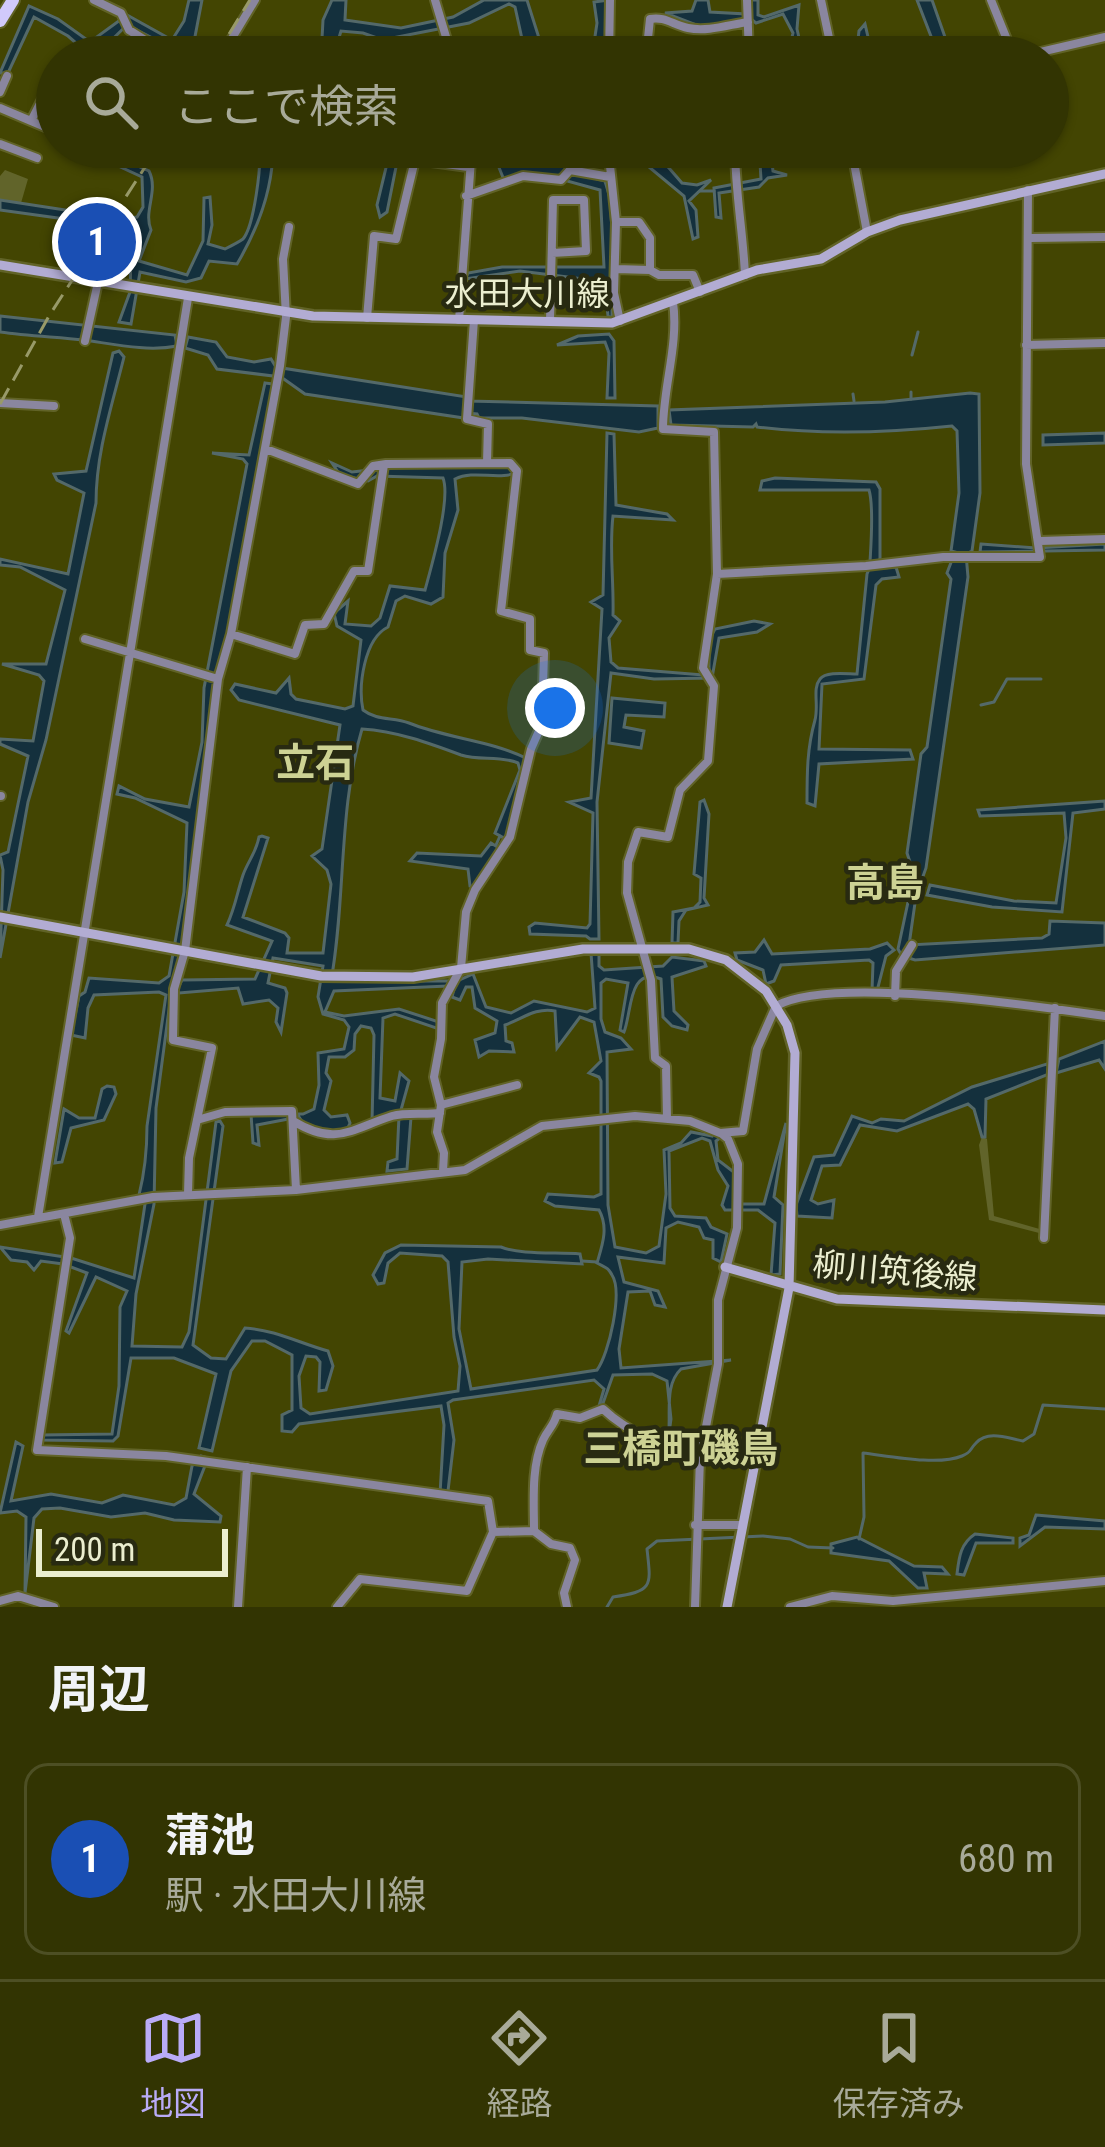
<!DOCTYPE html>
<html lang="ja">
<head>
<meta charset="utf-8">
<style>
	:root { --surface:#323402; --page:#3a3c0c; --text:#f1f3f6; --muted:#a8aa99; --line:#4d4f24; --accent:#b9abf7 }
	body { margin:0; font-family:"Roboto Condensed","Noto Sans JP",sans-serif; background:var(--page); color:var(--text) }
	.scale { position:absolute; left:36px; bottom:30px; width:192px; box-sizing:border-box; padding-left:12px; border:6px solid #ebeecf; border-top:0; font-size:33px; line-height:42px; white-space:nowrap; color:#ebeecf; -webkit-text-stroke:9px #282a11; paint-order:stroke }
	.you { position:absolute; left:555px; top:708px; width:42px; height:42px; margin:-30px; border:9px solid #fff; border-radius:50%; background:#1a73e8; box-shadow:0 0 0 18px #1a73e833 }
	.badge { display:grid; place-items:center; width:78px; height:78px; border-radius:50%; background:var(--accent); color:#fff; font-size:39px; font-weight:700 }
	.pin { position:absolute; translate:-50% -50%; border:6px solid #fff; box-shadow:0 3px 12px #0006 }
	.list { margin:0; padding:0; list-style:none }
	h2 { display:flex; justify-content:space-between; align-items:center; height:156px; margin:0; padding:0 48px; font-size:51px }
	h2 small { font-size:39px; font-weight:400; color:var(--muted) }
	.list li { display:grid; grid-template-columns:78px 1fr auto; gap:36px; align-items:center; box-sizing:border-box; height:192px; margin:0 24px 24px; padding:0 24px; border:3px solid var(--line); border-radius:24px }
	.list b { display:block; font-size:45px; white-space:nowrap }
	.list p { margin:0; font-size:39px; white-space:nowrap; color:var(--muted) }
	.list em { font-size:39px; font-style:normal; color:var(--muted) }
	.icon { flex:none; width:66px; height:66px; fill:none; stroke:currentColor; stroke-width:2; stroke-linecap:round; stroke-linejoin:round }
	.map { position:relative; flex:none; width:1105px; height:1607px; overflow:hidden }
	.search { position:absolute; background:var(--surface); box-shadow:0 3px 9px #0004; left:36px; right:36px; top:36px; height:132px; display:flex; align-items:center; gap:30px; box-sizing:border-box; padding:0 42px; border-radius:66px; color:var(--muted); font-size:45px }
	.sheet { height:372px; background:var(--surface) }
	nav { display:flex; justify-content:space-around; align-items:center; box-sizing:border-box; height:168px; border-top:3px solid var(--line); background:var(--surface); font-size:33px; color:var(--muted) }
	nav a { display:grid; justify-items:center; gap:6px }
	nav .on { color:var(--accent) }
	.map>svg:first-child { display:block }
</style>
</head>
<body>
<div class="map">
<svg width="1105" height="1607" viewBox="0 0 1105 1607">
	<rect width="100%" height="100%" fill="#434502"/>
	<!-- green -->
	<path fill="#61642a" d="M5 170 28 179 21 203 0 199V176Z
		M982 1137 987 1139 994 1216 1043 1230V1234L989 1220 979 1145Z"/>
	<!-- water -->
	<path fill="#14303d" stroke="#546969" stroke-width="3" fill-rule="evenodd" d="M189 0H202L193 47 182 53 127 25 94 57H83V49L68 36 34 17 8 73H0L29 6 58 19 90 42 127 15 172 40 184 21Z
		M332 0H346L345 20 401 28 453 17 484 0H527L544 54 593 50 597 23 594 2 609 0 610 57H526L515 7 509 4 469 23 392 38 387 57H382L383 40 363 33 341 31 333 57H321L323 20Z
		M696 0H708L710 12 746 14 747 21 704 28 665 13 692 11Z
		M751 0H758V15L764 17 799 5 797 29 802 51 829 53 857 48 859 31 865 24 871 50 866 57H759L788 53 793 33 783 14 756 23 751 19Z
		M917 0H932L952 57H939Z
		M77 147H94L149 171C159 191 143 211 151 230L139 261 187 275 203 241 204 198 210 197 212 225 208 244 225 249C229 247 239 242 243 239 254 226 262 164 259 147H273C273 188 259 227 237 264L209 261 201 278 186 282 140 272 131 324 119 322 130 292 131 256 138 229 115 230 101 224 0 210V200L104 216 110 221 137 217 143 207 142 177Z
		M391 147H400L387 212 380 217 377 205Z
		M545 147H560L571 172 605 181 610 198 613 247 612 318 608 316 605 287 599 281 520 271 465 279 468 273 502 267H604L600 190 567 181 562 176 504 180 498 165 509 157 545 160Z
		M648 147H657L662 160 682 183 697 185 711 180 689 201 696 210 698 237 693 239 684 196 649 167Z
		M759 147H770L773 171 787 175 768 178 759 187 719 193 721 218 716 217 714 188 761 179Z
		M0 316 175 335 177 346C147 352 113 344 84 340 57 337 28 336 0 332Z
		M609 334 614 341 615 398H607L609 353 605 342 557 345 578 336Z
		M188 337 216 342 227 357 254 362 271 359 276 367 467 397 468 401 658 406V428L639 432 522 418H479L477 414 467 413 464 418 305 394 281 377 217 369 208 355 185 348Z
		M119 351 124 357C112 406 96 452 96 503L46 740 28 802 0 958 3 870 0 855 8 852 28 756 0 744V739L33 741 44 681 39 675 2 664H46L65 590 20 567 0 565V559L68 574 84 493 57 480 54 474 86 471 113 353Z
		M265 383 273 384 221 670 179 986 182 980 255 979 272 941 227 925C235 908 237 893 243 875 248 861 256 853 259 837L262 836 268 838 243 917 285 933 289 938 287 953H323L331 884 327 870 312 856 322 849 340 725 239 700 231 690 235 684 276 693 289 678 291 694 296 699 345 709 353 706 361 640 337 626 334 613 348 601 345 624 371 626 380 618 390 586 425 590C432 564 451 499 443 478L377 476 368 481 340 475 332 463 352 472 397 467 518 466 521 471C499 482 476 469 455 479L458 510 445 553 443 597 431 604 405 596 396 601 388 627C364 639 358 686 363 710 377 721 393 717 409 723 449 739 490 740 528 759L509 832 504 838 495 833 520 770 518 763C499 755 480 761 461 755 429 743 396 731 362 729 338 810 346 899 331 981H457L473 974 486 1007 511 1013 534 1001 587 1012 595 1008 591 953H599V966L604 970 663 966 672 957 704 961 706 966 672 977 674 1011 688 1025 687 1030 672 1026 663 1017 661 979C628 966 632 1012 624 1032L620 1030 628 983 606 979 601 983V1019L605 1032 621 1038 631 1049 607 1052 608 1205 615 1247 646 1253 659 1246 666 1194 664 1150 681 1143 691 1132 712 1136 713 1132 720 1138 716 1141 718 1160 735 1173V1204H764L786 1123 774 1197 783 1205 780 1274 771 1275 775 1223 758 1210H725L722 1205 728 1186 718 1170 710 1141 702 1138 669 1151 670 1208 675 1216 706 1218 711 1227 727 1234 721 1262 713 1258V1240L704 1238 699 1227 678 1222 666 1228 664 1263 618 1257 624 1282 658 1291 665 1307 655 1305 650 1291 628 1292 619 1349 621 1368 731 1360 681 1369C663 1386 672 1416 668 1440L671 1419 667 1381 652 1374 613 1375 602 1406H599L604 1389 594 1380 453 1400 448 1403 454 1440 448 1491 440 1494 444 1425 441 1406 299 1424 292 1432 282 1431V1415L292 1410V1355L265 1341H252L231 1371 212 1451 199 1448 216 1374 174 1358H131L118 1436 113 1441 40 1440 41 1435 112 1434 119 1386 120 1307 127 1291 96 1277 69 1333 66 1331 87 1273 63 1264 41 1261 34 1270 27 1262 11 1260 0 1247 71 1258 134 1278 145 1204 144 1195H139C145 1171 147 1150 147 1126L166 995 159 992 94 995 88 1008 85 1038 71 1035 79 996 85 992 89 978 159 983 169 976 184 892 187 823 135 798 117 794 119 786 145 799 189 807 202 742 204 688 247 464 243 459 212 453 249 455ZM273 958 323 966 318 997 323 1014 344 1020 349 1027 344 1049 318 1053 319 1085 314 1109 303 1114H251L253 1143 259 1145 257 1125 299 1117 304 1125 328 1132H346L350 1123 347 1115 331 1117 324 1110 331 1081 326 1073 329 1057H345L354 1050 355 1034 361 1026 371 1028 374 1035 372 1123 401 1110 409 1081 400 1073 395 1101 380 1098 383 1018 395 1014 439 1029V1022L399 1009 344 1016 325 1012 334 991 448 986 454 989 452 997 460 1000 466 987H472L475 1008 497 1021 495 1033 475 1040 479 1057 489 1051 514 1052 512 1043 506 1041 505 1025C522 1019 536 1007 555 1011L557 1048 580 1017 594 1022 601 1061 589 1073 599 1077 601 1081V1194L594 1197 548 1194 545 1201 555 1206 599 1210C609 1228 602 1246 597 1263 604 1267 608 1267 612 1275 623 1292 609 1354 597 1370L471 1389 459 1329 462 1262 488 1259 582 1264 580 1254C557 1252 520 1255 501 1247L401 1245 385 1253 373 1275 378 1284 384 1283 388 1263 400 1253 442 1256 448 1262 454 1337 460 1366 458 1391 310 1414 301 1408 299 1376 306 1356 316 1357 320 1362 319 1391 326 1390 333 1366 328 1351C299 1343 276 1330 245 1328L226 1359 211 1358 193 1345 223 1126 220 1121 216 1122 189 1332 182 1347 132 1346 136 1294 154 1204 156 1108 172 987 179 993 238 988 243 1004 269 1000 278 1008 276 1022 281 1032 287 993 285 988 268 983Z
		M970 393 979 394 980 493 972 551 966 554 968 577 926 868 916 896 909 945 1042 938 1049 934 1050 921 1105 923V945L915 960 902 956 898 949 914 874 907 853 921 754 927 747 951 579 947 573 955 552 951 551 959 493 957 431 952 426C886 433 822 435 757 427L756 424 753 427 671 425 669 410 885 402Z
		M607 433 614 434 616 505 667 514 673 520 613 516C609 549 614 581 613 615L620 621 609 638 611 662 618 668 703 675 709 672V640L715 629 754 621 770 624 757 632 719 638 712 678 654 679 611 673 597 802 599 939H590L586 936 530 934 529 927 535 923 587 928 590 924 593 813 569 802 591 798 602 609 591 602 603 595Z
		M1105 433V443L1043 445V435Z
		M775 478 876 482 880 489V560L870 562C871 543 874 506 869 490H760L762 481Z
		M981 544 1036 548 1105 544V550L980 552Z
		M896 567 899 577 882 579 876 585 864 679 822 684 819 749 910 750 913 759 819 764 815 806 807 803C807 773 807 748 815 720 819 704 812 689 820 679 826 671 847 674 857 674L867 574 869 569Z
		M612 698 665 703 664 717 626 715 624 727 644 731 641 748 609 743Z
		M704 800 709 814 704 898 708 905 686 910 679 921 678 943H672L673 912 694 908 700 902 701 878 694 874 700 802Z
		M1105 801V809L1073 813 1062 912 992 907 927 895 930 885 1014 901 1056 903 1066 838 1064 813 980 816 978 810Z
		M491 843 499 848 475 887 470 886 468 869 410 861 417 853 481 856Z
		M764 940 772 954 870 949 887 943 894 950 886 956 877 991H872L873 963 869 960 781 965 774 981 766 984 763 970 737 960 735 953 755 952Z
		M1105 1041V1069L1099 1060 1056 1073 1059 1059Z
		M1050 1063 1049 1074 986 1099 985 1137H982L974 1109 968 1104 897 1131 860 1125 840 1165 822 1166 811 1200 818 1204 834 1200 832 1218 797 1216 796 1205 814 1157 834 1155 852 1116 872 1123 881 1119 904 1121 972 1087Z
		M107 1086 114 1087 116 1094 104 1120 71 1128 62 1162 55 1163 64 1109 79 1118H95L102 1089Z
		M399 1116 411 1117 407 1169 387 1171 388 1162 397 1159Z
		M16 1442 23 1446 11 1501 51 1494 102 1503 123 1495 174 1505 186 1498 192 1466 201 1456 208 1458 194 1494 221 1516 220 1522 174 1520 145 1513 111 1517 60 1508 42 1509 34 1518 25 1593 26 1517 17 1511 0 1513Z
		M1036 1515 1105 1521V1529L1045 1527 1020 1546V1538L1029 1535Z
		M975 1534 1013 1538V1543H976L964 1575 957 1574C959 1558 960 1544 975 1534Z
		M857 1537 914 1566 942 1567 948 1574 924 1573 927 1588H918L889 1561 831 1553V1544Z"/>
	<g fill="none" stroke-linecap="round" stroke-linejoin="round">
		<!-- stream -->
		<path stroke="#546969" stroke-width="3" d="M700 191H714
			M912 355 918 332
			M911 392V399
			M853 394 854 401
			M981 705 994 702 1007 679H1041
			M496 845 500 836
			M582 1261 597 1262
			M859 1539 864 1517 863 1453C889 1456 938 1466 962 1456 972 1452 969 1450 976 1443 988 1430 1007 1438 1023 1441L1034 1434 1043 1405 1105 1409
			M607 1607 613 1597C654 1591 651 1586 647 1549L657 1541 763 1536 790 1539 808 1547 833 1548"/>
		<defs>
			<path id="street" d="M94 0 121 13 129 30 172 57
				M435 0 452 57
				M747 0 749 57
				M821 0 833 57
				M991 0 1014 57
				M192 57 223 53 255 0
				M609 57 610 0
				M646 57 650 19C665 16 673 25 688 28 707 32 728 25 748 22
				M1019 57 1105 37
				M0 92 7 76
				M0 108 57 132
				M31 121 57 70
				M0 144 37 158
				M608 147 616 222 614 293 620 321
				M735 147C735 191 743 231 745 275
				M851 147 867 232
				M424 161 468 167
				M466 196 523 176 561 180 570 170 610 177
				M1030 238 1105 237
				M616 269 650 270V238L639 222H616
				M650 270 659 275H693L700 292
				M673 302C679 344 663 387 663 429L714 432 717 574
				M367 318 374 236 396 239 415 160 424 161 428 147
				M459 320 472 147
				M474 320 467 419 488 424 487 463
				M550 321 553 200H584L586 251 552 253
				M85 341 98 282
				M1026 345 1105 343
				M0 403 54 406
				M266 449 358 484 373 466 386 464 510 463 517 471 501 611 530 619V650L544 653 542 724 531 749 510 837 475 890 466 912 461 968 442 1003 441 1039 434 1077 441 1105 437 1132 444 1153 443 1172
				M1040 541 1105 539
				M231 634 295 654 305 625 324 624 354 571H368L384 465
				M85 639 218 679
				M0 796H1
				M895 996 896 971 912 945
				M441 1105 517 1085
				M667 1119 666 1066 655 1058 651 980 627 893 628 862 638 832 668 837 680 790 708 761 714 686 703 668 717 574 866 566 943 557H1040L1026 464 1028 190
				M197 1120 225 1112 292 1111 296 1190
				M293 1121C336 1147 351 1129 392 1116 407 1112 424 1115 440 1113
				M188 1194 189 1158 212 1048 173 1040 174 989 185 951 218 679 231 634 280 366 286 317 283 259 289 227
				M64 1214 70 1238 37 1450 166 1456 488 1501 493 1532 467 1591 360 1579 337 1607
				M38 1217 188 298
				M0 1225 153 1197 296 1190 465 1170 542 1126 635 1116 690 1121 720 1133 743 1131 757 1049 776 1006C832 975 1036 1006 1105 1016
				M1044 1238 1055 1008
				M695 1525H743
				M534 1531C534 1502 531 1467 543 1440 548 1429 554 1426 557 1414L580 1418 603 1409C624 1429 671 1454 700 1458
				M493 1532 534 1531 551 1544 570 1548 575 1560 564 1593 567 1607
				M0 1601 18 1596 54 1607
				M238 1607 247 1467
				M695 1607 700 1458 718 1364V1300L737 1228 738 1164 728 1139 722 1134
				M790 1607 832 1596 893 1601 1105 1581"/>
			<path id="secondary" d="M0 265 313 316 612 323 757 270 821 259 867 232 900 220 1105 174
				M0 917 321 976 413 977 583 949H689L726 960 766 991 787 1025 795 1053 789 1288 727 1607
				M725 1267 837 1299 1105 1310"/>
			<path id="primary" d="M0 21 13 0"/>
		</defs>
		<!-- street casing -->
		<use href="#street" stroke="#616327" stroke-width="12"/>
		<!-- secondary casing -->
		<use href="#secondary" stroke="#616327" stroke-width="14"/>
		<!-- primary casing -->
		<use href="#primary" stroke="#616327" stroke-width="16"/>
		<!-- street -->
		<use href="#street" stroke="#8a869f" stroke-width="8"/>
		<!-- secondary -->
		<use href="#secondary" stroke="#b2acd3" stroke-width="9"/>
		<!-- primary -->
		<use href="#primary" stroke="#d1cafc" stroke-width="12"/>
		<!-- rail -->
		<path stroke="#989a69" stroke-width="3" stroke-dasharray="18 9" stroke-linecap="butt" d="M215 57 250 0
			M0 404 49 316 158 147"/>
	</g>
	<g text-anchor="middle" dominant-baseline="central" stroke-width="9" stroke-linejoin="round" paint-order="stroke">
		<!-- street labels -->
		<g font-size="33" fill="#ebeecf" stroke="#282a11">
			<text x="527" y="293">水田大川線</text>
			<text transform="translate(895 1271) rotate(5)">柳川筑後線</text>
		</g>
		<!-- quarter labels -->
		<g font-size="39" font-weight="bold" fill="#cdd294" stroke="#282a11">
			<text x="315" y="763">立石</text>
			<text x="885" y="883">高島</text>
			<text x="681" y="1449">三橋町磯鳥</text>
		</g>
	</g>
</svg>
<div class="scale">200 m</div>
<div class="you"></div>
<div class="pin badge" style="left:97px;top:242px;background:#1a4fb4">1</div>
<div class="search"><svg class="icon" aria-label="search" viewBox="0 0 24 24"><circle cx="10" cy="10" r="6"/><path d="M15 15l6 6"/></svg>ここで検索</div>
</div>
<section class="sheet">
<h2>周辺<small></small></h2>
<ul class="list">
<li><span class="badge" style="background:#1a4fb4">1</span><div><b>蒲池</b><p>駅 · 水田大川線</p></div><em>680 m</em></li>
</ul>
</section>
<nav>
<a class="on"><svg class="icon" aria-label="map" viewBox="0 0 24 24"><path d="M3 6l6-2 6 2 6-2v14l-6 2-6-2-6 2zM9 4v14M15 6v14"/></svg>地図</a>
<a><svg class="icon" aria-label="directions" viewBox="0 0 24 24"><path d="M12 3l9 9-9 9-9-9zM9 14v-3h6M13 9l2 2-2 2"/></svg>経路</a>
<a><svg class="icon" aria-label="saved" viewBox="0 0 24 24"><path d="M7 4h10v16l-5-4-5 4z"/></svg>保存済み</a>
</nav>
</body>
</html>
